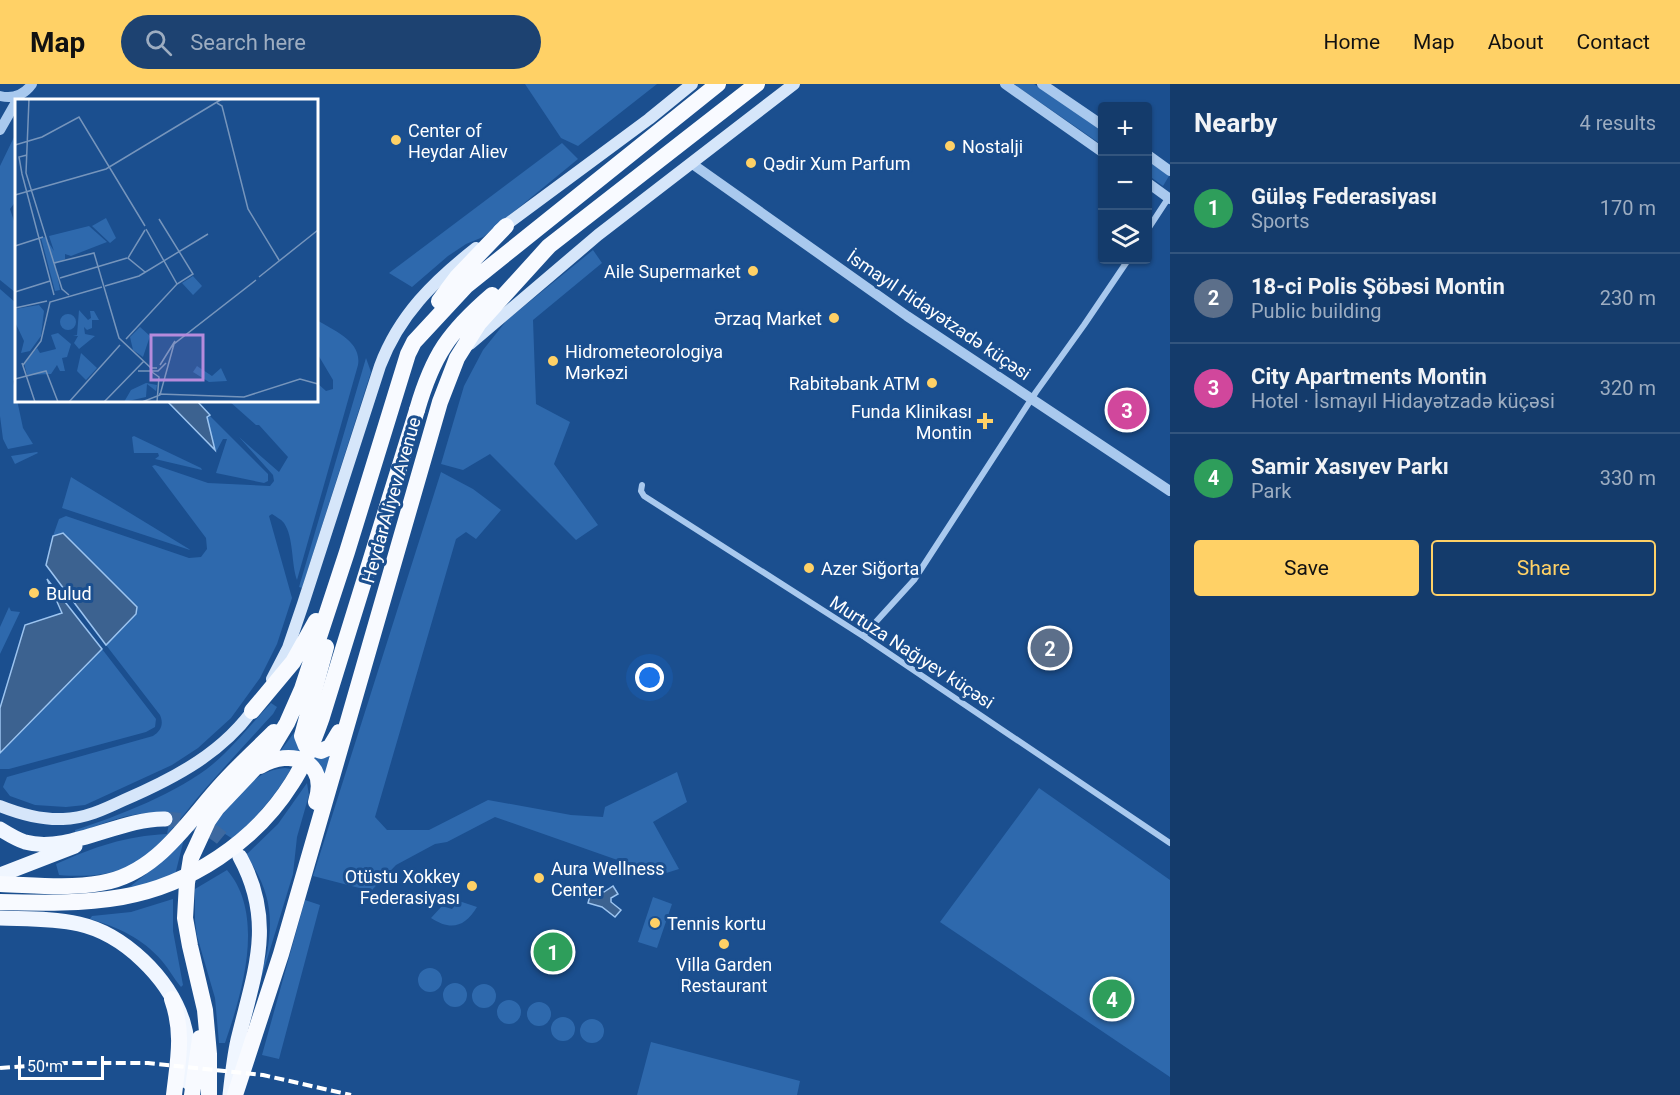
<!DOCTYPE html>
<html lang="en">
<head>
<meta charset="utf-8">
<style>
	:root { --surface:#143b6b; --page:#1d4271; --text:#f1f3f6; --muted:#9dadc1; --line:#33557e; --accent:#ffd166 }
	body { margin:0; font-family:Roboto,sans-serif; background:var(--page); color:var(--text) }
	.controls { position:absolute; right:18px; top:18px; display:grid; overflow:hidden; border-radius:6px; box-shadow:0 2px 4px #0004 }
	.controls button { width:54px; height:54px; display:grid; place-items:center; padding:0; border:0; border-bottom:2px solid var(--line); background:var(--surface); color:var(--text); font:30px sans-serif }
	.scale { position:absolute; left:18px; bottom:15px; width:86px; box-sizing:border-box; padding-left:6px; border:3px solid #fff; border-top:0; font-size:16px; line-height:21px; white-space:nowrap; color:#fff; -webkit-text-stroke:4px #1b4f8f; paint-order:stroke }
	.you { position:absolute; left:650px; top:594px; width:21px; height:21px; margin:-15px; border:4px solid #fff; border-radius:50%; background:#1a73e8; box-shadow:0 0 0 9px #1a73e833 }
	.badge { display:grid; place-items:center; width:39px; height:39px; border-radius:50%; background:var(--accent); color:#fff; font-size:20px; font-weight:700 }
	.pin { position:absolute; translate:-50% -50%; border:3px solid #fff; box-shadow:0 2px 6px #0006 }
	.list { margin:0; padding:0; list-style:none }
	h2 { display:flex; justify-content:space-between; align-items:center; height:78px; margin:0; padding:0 24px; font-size:26px }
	h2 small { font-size:20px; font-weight:400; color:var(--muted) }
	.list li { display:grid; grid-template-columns:39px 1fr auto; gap:18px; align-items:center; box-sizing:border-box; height:90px; padding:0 24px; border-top:2px solid var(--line) }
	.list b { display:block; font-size:22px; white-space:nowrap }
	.list p { margin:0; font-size:20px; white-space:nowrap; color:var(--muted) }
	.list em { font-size:20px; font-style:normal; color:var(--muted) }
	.actions { display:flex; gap:12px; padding:18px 24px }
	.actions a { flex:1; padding:14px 0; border:2px solid var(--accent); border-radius:6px; text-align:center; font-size:21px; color:var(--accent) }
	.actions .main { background:var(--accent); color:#111 }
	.icon { flex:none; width:33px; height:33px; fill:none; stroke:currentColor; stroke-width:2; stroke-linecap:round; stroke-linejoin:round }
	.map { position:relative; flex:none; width:1170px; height:1011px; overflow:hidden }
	header { display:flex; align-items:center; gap:36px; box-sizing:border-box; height:84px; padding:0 30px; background:var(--accent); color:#111 }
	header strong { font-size:28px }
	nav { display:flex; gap:33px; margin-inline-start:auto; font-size:21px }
	.search { width:420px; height:54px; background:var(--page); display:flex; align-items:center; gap:15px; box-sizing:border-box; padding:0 21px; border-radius:33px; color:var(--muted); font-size:22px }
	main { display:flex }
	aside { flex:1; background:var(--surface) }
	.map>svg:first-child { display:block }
</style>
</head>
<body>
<header>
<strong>Map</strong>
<div class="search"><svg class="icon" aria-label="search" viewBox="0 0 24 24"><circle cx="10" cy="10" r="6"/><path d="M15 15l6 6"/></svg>Search here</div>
<nav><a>Home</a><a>Map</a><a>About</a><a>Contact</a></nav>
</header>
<main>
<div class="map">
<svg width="1170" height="1011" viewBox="0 0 1170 1011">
	<rect width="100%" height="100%" fill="#1b4f8f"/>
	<!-- green -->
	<path fill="#2e69ad" d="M525 0H657L578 62 561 54Z
		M1014 0H1034L1102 46V61Z
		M16 49V117L10 125 16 143V209L0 196V82Z
		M562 59 578 75 483 153 466 160 448 172 412 203 389 189Z
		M1148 77 1169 92 1163 102 1148 91Z
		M593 166 602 179 533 236 536 320 570 338 554 380 598 441 576 456 490 370 463 386 441 380 464 302 483 266 507 236Z
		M0 205 16 219V294L13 297 23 344 33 360 8 365 3 355 0 332Z
		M317 236C334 247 362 257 358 281L297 496C291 479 294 454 284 439 281 435 276 433 272 430L269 432 292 514 277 560 260 594 231 634 198 664 172 681 85 721 66 723 35 721 10 712 3 703 7 693 153 652C161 647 164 640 160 631L106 561 136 530 137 525 64 450 53 452 59 435 66 432 189 474 201 473 207 465 206 454 152 382 155 381 208 399 270 402 274 397 273 391 239 353 279 388 288 373 259 341H256L229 317 316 316 317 299 326 307 333 305V296L317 269Z
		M366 274 371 288 302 504 299 503Z
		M209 331 268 390V397L264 399 216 389 227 355H223L216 368 207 333Z
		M134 352 201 384 202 386 155 375 159 372 158 369H134L132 353Z
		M38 369 15 380 11 372 37 368Z
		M441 388 473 405 501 426 476 455 466 448 456 455 375 733 387 746H429L488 716 571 731 603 733 605 723 677 688 687 718 653 738 679 785 660 791 495 733 447 758 435 760 396 781 371 807 313 792Z
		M71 393 189 465 190 466 62 424Z
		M9 523 11 527 20 528 0 570V543Z
		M102 565 156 635 155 643 146 648 9 685H0V669Z
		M271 619 277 623 273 630C250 655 227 680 205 705 156 762 143 798 59 791L56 780C94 763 125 752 167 750L171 729C137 725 106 738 75 750V746C116 733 180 708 213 680 234 662 252 639 271 619Z
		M296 646C292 671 313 668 332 671L325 691 279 669Z
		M285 684 291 685C275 712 256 734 233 755L214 743C229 718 253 686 285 684Z
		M307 699 309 711 297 753 293 790 262 892C262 884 265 877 267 869 274 830 269 804 246 771L278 740Z
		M1039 704 1170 796V993L940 838Z
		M184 755 175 791 123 808 159 780Z
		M227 786C266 831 242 909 225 959H219L215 914 197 852 195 837V805Z
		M653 813 672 820 657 864 638 858Z
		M173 815V847L183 901 181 903C174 895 169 885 162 877 142 854 118 843 90 835L92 832 131 828Z
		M305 816 320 821 279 975 262 971Z
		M459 817 477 823C465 843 451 847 431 834L442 822 452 825Z
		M418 896a12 12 0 1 1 24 0a12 12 0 1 1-24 0Z
		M443 911a12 12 0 1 1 24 0a12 12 0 1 1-24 0Z
		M472 912a12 12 0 1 1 24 0a12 12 0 1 1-24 0Z
		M497 928a12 12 0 1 1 24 0a12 12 0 1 1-24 0Z
		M527 930a12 12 0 1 1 24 0a12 12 0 1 1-24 0Z
		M551 945a12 12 0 1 1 24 0a12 12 0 1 1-24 0Z
		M580 947a12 12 0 1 1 24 0a12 12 0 1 1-24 0Z
		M651 958 800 997 797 1011H637Z"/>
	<!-- water -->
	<path fill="#3c6290" stroke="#9cc4f0" stroke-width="1.5" d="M167 317H197L210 331 207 333 215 366Z
		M63 449 137 523 136 530 106 561 46 481 53 452Z
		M47 495 102 565 0 669V624L25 541 62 529Z
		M613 802 618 810 611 814V818L621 826 615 833 602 823 588 819 592 805 604 808Z"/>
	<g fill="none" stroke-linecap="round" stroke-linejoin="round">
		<!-- primary-tunnel -->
		<path stroke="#3d69a0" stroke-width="15" stroke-dasharray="15 8" stroke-linecap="butt" d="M165 735C200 737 218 746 240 773"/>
		<!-- minor -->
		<path stroke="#a9c9ee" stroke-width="6" d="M1148 145 1169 113
			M642 401 641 407 644 412 863 552 1170 759
			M863 552 914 496 1036 308 1084 241 1128 176"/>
		<!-- tertiary -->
		<path stroke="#a9c9ee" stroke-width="10" d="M1005 0 1102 68
			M1042 0 1102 41
			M0 12C13 15 24 11 32 0
			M0 46 16 18
			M1148 71 1170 87
			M691 79 907 232 1170 407
			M1148 99 1170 115"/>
		<!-- secondary -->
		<path stroke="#d6e6fa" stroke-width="12" d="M499 146 649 35 692 0
			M470 260 598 151 794 0
			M272 595 288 564 303 520 380 282C399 231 434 197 476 164
			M0 722C20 730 40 736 63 735 84 735 105 725 124 716 175 694 225 668 257 620"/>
		<!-- primary -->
		<path stroke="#f0f6ff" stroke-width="15" d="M0 745C8 750 16 755 25 758 68 770 120 734 165 735
			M0 791 75 762
			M0 834C26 835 53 834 79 840 124 850 169 894 183 938 189 957 189 978 188 998
			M230 1011C232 993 234 974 238 956 254 889 276 839 240 773"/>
		<!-- trunk -->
		<path stroke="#f8faff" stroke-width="16" d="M439 217 457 193 506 142
			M417 326C433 271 449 248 492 211
			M326 563 302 652 306 662 321 667 330 663 339 648
			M252 627 293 578 316 537
			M260 682C291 664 329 676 316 718
			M0 800C33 801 68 805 101 799 157 790 187 738 222 700 239 681 257 665 274 648
			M172 915C184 949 178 976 174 1011
			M192 1011 200 954
			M209 1011V970L205 926 190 862 185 834 187 799 191 774 208 737 217 724 269 669 287 639 302 605 347 468 408 270 414 258 466 202 718 0
			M235 1011 281 870 440 318 457 274 479 239 549 162 757 0"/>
		<!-- rail -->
		<path stroke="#fff" stroke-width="4" stroke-dasharray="10 4.5" stroke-linecap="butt" d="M0 984 66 979H148L263 991 351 1011"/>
		<!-- trunk-bridge -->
		<path stroke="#f8faff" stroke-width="16" d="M0 818C41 819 82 820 122 813 190 801 255 758 292 699 305 679 314 656 322 633L417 326"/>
	</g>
	<!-- markers -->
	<g fill="#ffd166" stroke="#1b4f8f" stroke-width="2">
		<circle cx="396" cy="56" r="6"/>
		<circle cx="950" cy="62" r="6"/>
		<circle cx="751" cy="79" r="6"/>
		<circle cx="753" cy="187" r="6"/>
		<circle cx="834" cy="234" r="6"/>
		<circle cx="553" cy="277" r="6"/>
		<circle cx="932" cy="299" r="6"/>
		<path d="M982 328h6v6h6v6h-6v6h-6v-6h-6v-6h6z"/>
		<circle cx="809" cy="484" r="6"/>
		<circle cx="34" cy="509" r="6"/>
		<circle cx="539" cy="794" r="6"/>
		<circle cx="472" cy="802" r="6"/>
		<circle cx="655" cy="839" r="6"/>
		<circle cx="724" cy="860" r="6"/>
	</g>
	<g text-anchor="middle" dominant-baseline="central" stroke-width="6" stroke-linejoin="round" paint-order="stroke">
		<!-- poi labels -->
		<g font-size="18" fill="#fff" stroke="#1b4f8f" text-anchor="start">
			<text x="408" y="46">Center of<tspan x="408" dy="21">Heydar Aliev</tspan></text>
			<text x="962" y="62">Nostalji</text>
			<text x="763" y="79">Qədir Xum Parfum</text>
			<text x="741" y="187" text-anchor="end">Aile Supermarket</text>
			<text x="822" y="234" text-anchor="end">Ərzaq Market</text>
			<text x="565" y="267">Hidrometeorologiya<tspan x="565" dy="21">Mərkəzi</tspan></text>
			<text x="920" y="299" text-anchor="end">Rabitəbank ATM</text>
			<text x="972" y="327" text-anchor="end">Funda Klinikası<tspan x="972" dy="21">Montin</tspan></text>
			<text x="821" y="484">Azer Siğorta</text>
			<text x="46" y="509">Bulud</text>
			<text x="551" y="784">Aura Wellness<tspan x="551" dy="21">Center</tspan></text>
			<text x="460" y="792" text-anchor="end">Otüstu Xokkey<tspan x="460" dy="21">Federasiyası</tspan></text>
			<text x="667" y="839">Tennis kortu</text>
			<text x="724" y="880" text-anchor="middle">Villa Garden<tspan x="724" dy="21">Restaurant</tspan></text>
		</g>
		<!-- street labels -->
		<g font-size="18" fill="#fff" stroke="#1b4f8f">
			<text transform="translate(939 231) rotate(34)">İsmayıl Hidayətzadə küçəsi</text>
			<text transform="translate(391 416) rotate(-74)">Heydar Aliyev Avenue</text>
			<text transform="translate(912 568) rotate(33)">Murtuza Nağıyev küçəsi</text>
		</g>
	</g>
	<!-- overview -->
	<g transform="translate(15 15)">
		<rect width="303" height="303" fill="#1b4f8f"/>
		<path d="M91 119 101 139 95 144 77 127ZM74 127 92 143 56 157 50 155V160L40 165 45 191 40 192 26 139 30 138 39 152 34 137ZM178 177 187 187 178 196 167 184ZM24 206 29 212 26 237 15 252 6 254 9 242 0 223V210ZM64 211 73 221 76 219 75 212H79L84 221H77V229L72 231 69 228 70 235 80 237 64 250 59 244 63 237H58L62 236ZM45 223a8 8 0 1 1 16 0a8 8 0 1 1-16 0ZM125 228 135 237 128 258 118 251 115 238ZM43 234 56 245 52 258 47 259 50 272H45L42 266 36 275 12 276 9 264 22 249 25 254 41 250 36 236ZM66 254 82 269 71 281 62 272ZM182 267 197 277 206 269 212 282 194 283 178 273ZM131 284 142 286 141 292 132 285 131 298 109 303 116 291Z" fill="#2e69ad"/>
		<path fill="none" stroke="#7695bc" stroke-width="1.5" d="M14 0 11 74 47 190 54 196M202 4 207 7 233 110 264 161M0 46 27 38 64 18 130 127M12 56 4 58 7 75 39 196M0 96 91 70 207 0M131 130 162 185M0 147 28 138M39 164 79 154 104 239 136 269H142M130 173 113 159 130 131M244 178 303 131M45 179 112 159M90 187 124 177 193 135M0 193 35 182M0 209 32 202M111 240 162 185 178 175 144 120M7 264 20 303M8 266 26 242 35 203 87 188M145 266 160 242M123 272H143L151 264M137 273 144 278 142 303M0 280 31 272 43 303M144 295 229 298 285 280 303 285M54 303 105 246M89 303 129 262M127 303 145 296 159 245 241 181"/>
		<path fill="#b68bdc" fill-opacity="0.15" stroke="#b68bdc" stroke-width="3" d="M136 236H188V281H136Z"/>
		<rect width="303" height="303" fill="none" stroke="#fff" stroke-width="3"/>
	</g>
</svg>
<div class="controls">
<button>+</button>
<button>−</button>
<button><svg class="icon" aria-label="layers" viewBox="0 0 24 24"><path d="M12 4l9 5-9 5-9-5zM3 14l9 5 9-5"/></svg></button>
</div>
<div class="scale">50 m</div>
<div class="you"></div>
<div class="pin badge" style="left:553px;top:868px;background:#2e9e5b">1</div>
<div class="pin badge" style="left:1050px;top:564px;background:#5c6f8a">2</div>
<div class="pin badge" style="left:1127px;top:326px;background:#d1479c">3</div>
<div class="pin badge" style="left:1112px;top:915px;background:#2e9e5b">4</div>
</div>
<aside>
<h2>Nearby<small>4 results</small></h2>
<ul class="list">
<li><span class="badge" style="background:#2e9e5b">1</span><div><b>Güləş Federasiyası</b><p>Sports</p></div><em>170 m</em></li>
<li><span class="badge" style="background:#5c6f8a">2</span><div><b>18-ci Polis Şöbəsi Montin</b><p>Public building</p></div><em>230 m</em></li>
<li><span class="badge" style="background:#d1479c">3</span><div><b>City Apartments Montin</b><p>Hotel · İsmayıl Hidayətzadə küçəsi</p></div><em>320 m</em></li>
<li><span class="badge" style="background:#2e9e5b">4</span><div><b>Samir Xasıyev Parkı</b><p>Park</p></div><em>330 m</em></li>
</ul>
<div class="actions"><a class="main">Save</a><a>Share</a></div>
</aside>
</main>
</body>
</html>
